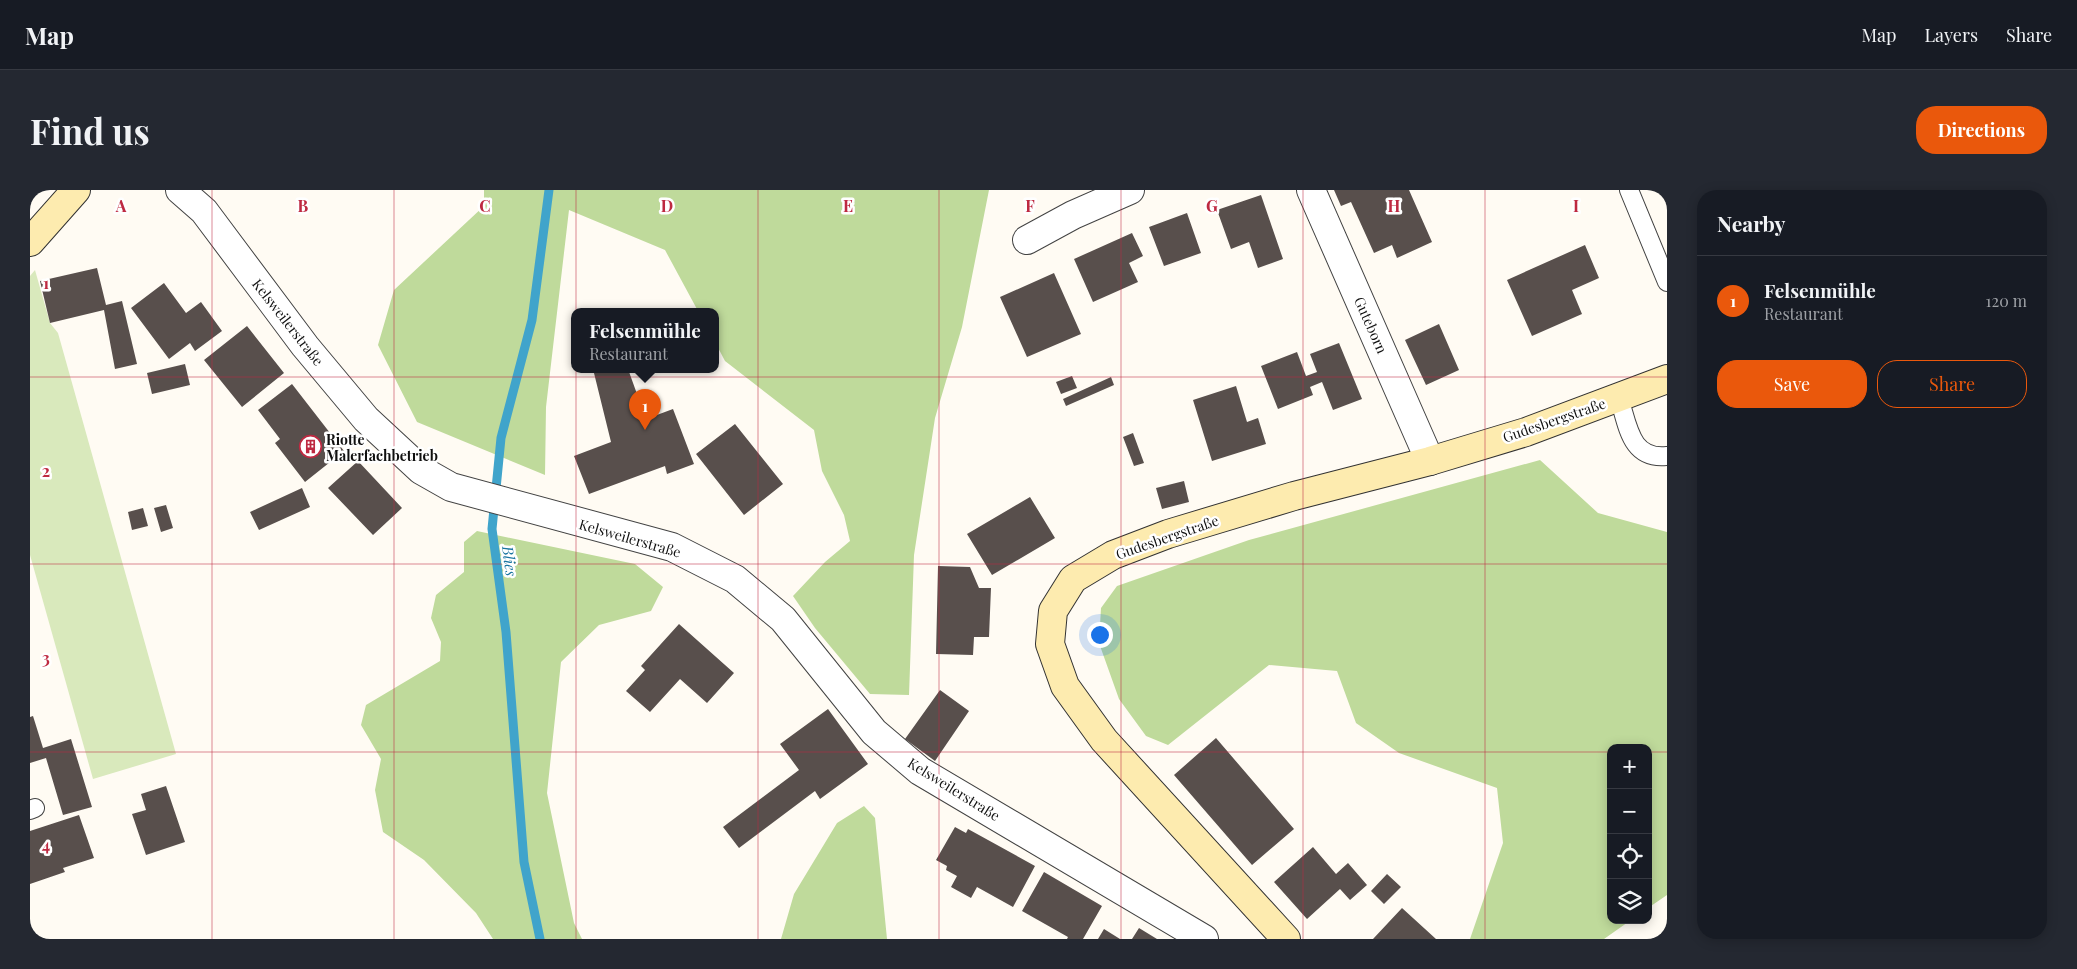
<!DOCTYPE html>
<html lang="en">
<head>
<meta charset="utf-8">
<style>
	:root { --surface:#171b24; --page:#242831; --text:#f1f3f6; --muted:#9ea1a6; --line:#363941; --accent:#ea580c }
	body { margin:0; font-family:"Playfair Display",serif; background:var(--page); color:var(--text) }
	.controls { position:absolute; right:15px; bottom:15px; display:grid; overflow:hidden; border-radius:10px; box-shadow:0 2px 12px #0003 }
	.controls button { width:45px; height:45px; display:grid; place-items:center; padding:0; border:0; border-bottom:1px solid var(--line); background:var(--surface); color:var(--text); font:25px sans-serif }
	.you { position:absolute; left:1069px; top:444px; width:18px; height:18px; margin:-12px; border:4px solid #fff; border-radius:50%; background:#1a73e8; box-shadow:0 0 0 8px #1a73e833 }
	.badge { display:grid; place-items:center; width:32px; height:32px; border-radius:50%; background:var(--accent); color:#fff; font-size:16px; font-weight:700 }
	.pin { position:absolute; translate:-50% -41px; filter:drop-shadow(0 1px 2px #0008) }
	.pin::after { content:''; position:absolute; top:26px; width:18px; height:15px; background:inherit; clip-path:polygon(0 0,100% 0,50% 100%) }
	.popup { position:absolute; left:541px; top:118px; width:148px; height:65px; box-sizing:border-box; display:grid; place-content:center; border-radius:10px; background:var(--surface); filter:drop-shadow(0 1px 4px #0005); font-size:16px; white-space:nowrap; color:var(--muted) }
	.popup b { font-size:19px; color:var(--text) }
	.popup::after { content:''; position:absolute; left:50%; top:100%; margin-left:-10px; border:10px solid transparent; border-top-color:var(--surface) }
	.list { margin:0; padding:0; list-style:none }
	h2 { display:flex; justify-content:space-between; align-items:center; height:65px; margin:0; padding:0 20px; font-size:21px }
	h2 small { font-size:16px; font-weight:400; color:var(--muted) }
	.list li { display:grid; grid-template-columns:32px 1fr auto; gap:15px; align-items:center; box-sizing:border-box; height:90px; padding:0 20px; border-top:1px solid var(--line) }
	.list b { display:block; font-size:19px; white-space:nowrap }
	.list p { margin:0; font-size:16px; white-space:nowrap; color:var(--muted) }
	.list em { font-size:16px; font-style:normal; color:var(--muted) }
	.actions { display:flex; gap:10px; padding:15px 20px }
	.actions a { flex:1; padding:11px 0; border:1px solid var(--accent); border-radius:20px; text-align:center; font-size:18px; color:var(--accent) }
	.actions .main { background:var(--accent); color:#fff }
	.icon { flex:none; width:28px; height:28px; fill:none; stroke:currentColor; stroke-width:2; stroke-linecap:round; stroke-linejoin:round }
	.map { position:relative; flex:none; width:1637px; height:749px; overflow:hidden; border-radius:20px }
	header { display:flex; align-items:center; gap:30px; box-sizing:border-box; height:70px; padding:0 25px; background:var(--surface); border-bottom:1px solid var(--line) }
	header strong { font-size:24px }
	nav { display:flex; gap:28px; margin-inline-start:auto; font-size:18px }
	.intro { display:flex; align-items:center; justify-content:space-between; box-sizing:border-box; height:120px; padding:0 30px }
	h1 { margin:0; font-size:35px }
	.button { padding:12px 22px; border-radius:20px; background:var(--accent); color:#fff; font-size:18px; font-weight:700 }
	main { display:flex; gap:30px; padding:0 30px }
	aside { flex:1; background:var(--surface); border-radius:20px; box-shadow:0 2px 12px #0003 }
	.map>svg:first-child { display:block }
</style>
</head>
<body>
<header>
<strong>Map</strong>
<nav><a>Map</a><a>Layers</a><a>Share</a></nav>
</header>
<div class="intro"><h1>Find us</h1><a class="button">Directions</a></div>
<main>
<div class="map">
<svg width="1637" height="749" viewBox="0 0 1637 749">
	<rect width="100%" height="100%" fill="#fffbf3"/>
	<!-- green -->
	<path fill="#d9e9bc" d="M5 80 20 133 28 143 146 564 63 589 0 365V86Z"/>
	<!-- forest -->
	<path fill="#bfda9b" d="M454 0H959L932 137 905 228 884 365 879 505 840 504 785 438 763 406 795 372 820 351 814 325 792 281 784 240 695 171 685 152V121H668L635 60 539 20 516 217 515 285 387 232 348 155 364 100 454 16Z
		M1510 270 1568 323 1637 342V705L1618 718V558H1581V730H1601L1574 749H1440L1473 653 1467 598 1369 563 1326 533 1307 481 1239 475 1138 555 1116 546 1089 509 1069 453 1071 418 1087 396 1219 350Z
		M447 341 605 374 633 397 621 421 569 435 531 472 517 603 544 733 552 749H463L446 723 394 670 353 642 345 600 351 569 331 535 336 515 410 471 411 452 401 428 406 405 434 382V352Z
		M834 616 845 628 857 749H751L764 704 807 633Z"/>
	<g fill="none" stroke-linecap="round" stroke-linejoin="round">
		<!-- stream -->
		<path stroke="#40a4cb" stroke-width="9" d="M510 749 494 672 476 442 462 339 471 248 502 130 519 0"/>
	</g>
	<!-- building -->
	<path fill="#584f4c" d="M1304 0H1379L1402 52 1367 68 1362 55 1344 63 1321 12 1311 16Z
		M1231 5 1253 69 1228 78 1219 52 1201 59 1187 20Z
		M1157 23 1171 63 1134 76 1119 37Z
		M1102 43 1113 66 1099 73 1108 92 1063 112 1044 69Z
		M1555 55 1569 88 1542 100 1552 124 1502 146 1477 90Z
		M67 78 76 115 92 111 107 174 85 179 74 120 20 133 10 91Z
		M1024 83 1051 144 997 167 970 107Z
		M134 93 156 123 171 112 192 141 165 161 160 153 139 169 101 118Z
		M1409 134 1429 180 1396 195 1375 150Z
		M217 136 254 183 212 217 174 170Z
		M1309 153 1332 209 1303 220 1292 192 1280 197 1283 205 1248 219 1231 176 1267 162 1276 186 1287 182 1280 164Z
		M155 174 160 195 122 204 117 183Z
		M563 179H598L616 229 643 219 664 274 637 284 635 276 559 304 544 266 581 252Z
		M1042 186 1047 198 1031 204 1026 192Z
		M1081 187 1084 195 1036 216 1033 209Z
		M262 194 314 261 275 292 245 253 250 249 228 220Z
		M1206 196 1217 232 1228 228 1236 254 1182 271 1163 210Z
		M705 234 753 294 714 325 666 264Z
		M1103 243 1114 273 1104 276 1093 247Z
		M328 271 372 318 343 345 298 298Z
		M1154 291 1159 312 1132 319 1126 298Z
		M272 298 280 317 229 340 220 322Z
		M1000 307 1025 348 962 385 937 344Z
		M136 315 143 338 131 342 124 318Z
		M113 318 118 336 102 340 98 322Z
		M908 376 940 377 949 398H961L959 447H944L943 465 906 464Z
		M649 434 704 483 677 513 650 489 620 522 596 501 615 480 611 476Z
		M910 500 939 521 905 571 875 549Z
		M798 519 838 574 790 609 785 601 709 658 693 637 769 580 750 554Z
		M3 526 13 558 41 549 62 617 33 625 16 568 0 573V527Z
		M1186 548 1264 639 1222 675 1144 585Z
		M136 596 155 652 116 665 102 624 116 620 111 604Z
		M49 625 64 668 33 678 35 682 0 694V641Z
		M925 637 936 643 938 639 1005 676 983 717 947 697 941 708 921 697 927 686 916 680 917 676 906 670Z
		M1283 657 1306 684 1318 673 1337 695 1320 710 1310 699 1277 729 1244 692Z
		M1014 682 1072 716 1053 749H1037L1038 747 992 721Z
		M1357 684 1371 697 1354 714 1341 701Z
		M1372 718 1406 749H1343Z
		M1109 738 1127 749H1102Z
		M1074 739 1090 749H1068Z"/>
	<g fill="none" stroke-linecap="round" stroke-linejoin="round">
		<defs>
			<path id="lane" d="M1599 0 1637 92
				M1589 208C1598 235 1600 270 1637 266
				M0 620 5 618"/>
			<path id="street" d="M150 0 174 21 275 156 336 229 391 280 421 297 642 357 705 389 753 429 844 542 890 581 1174 749
				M1281 0 1400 271
				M997 50 1043 25 1100 0"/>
			<path id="secondary" d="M0 52 46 0
				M1256 749 1074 550 1035 496 1020 454 1023 421 1043 389 1083 365 1138 344 1264 306 1400 271 1496 242 1637 189"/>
		</defs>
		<!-- lane casing -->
		<use href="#lane" stroke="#434343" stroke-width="20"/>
		<!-- street casing -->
		<use href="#street" stroke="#434343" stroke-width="30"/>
		<!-- secondary casing -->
		<use href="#secondary" stroke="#323232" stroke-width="30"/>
		<!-- lane -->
		<use href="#lane" stroke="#fff" stroke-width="18"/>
		<!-- street -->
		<use href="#street" stroke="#fff" stroke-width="28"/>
		<!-- secondary -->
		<use href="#secondary" stroke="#fdebaf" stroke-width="28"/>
	</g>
	<!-- grid -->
	<path fill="none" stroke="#be2941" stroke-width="1" stroke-opacity="0.55" d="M182 0V749M364 0V749M546 0V749M728 0V749M909 0V749M1091 0V749M1273 0V749M1455 0V749M0 187H1637M0 374H1637M0 562H1581M1618 562H1637"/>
	<!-- icons -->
	<defs>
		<symbol id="building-ring" viewBox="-11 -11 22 22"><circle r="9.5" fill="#fff" stroke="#be2941" stroke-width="1.5"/><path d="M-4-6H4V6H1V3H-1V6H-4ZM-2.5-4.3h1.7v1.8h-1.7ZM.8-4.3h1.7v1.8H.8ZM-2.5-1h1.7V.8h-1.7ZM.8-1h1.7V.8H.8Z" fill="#be2941"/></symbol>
	</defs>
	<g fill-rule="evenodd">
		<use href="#building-ring" x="268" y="244" width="25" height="25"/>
	</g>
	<g text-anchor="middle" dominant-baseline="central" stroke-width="5" stroke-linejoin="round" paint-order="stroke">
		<!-- street labels -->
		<g font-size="14" fill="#101010" stroke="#fff">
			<text transform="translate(258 132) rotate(52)">Kelsweilerstraße</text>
			<text transform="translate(1341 135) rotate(66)">Guteborn</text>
			<text transform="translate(1524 230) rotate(-19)">Gudesbergstraße</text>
			<text transform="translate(1137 347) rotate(-19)">Gudesbergstraße</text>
			<text transform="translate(600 348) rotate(16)">Kelsweilerstraße</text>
			<text transform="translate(924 599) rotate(32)">Kelsweilerstraße</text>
		</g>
		<!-- poi labels -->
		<g font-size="14" font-weight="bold" fill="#101010" stroke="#fff" text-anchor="start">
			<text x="296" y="249">Riotte<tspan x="296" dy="16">Malerfachbetrieb</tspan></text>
		</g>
		<!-- water labels -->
		<g font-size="15" font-style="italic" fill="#1a75a1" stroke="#fff">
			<text transform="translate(480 371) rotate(82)">Blies</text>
		</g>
	</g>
	<g font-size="16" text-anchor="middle" font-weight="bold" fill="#be2941" stroke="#fff" stroke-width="5" stroke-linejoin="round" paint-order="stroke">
		<text x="91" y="22">A</text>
		<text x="273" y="22">B</text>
		<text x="455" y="22">C</text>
		<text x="637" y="22">D</text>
		<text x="818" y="22">E</text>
		<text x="1000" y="22">F</text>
		<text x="1182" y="22">G</text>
		<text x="1364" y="22">H</text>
		<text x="1546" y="22">I</text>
		<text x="16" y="99">1</text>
		<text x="16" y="287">2</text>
		<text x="16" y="474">3</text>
		<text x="16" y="661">4</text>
	</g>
</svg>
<div class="controls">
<button>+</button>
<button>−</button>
<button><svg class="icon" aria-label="locate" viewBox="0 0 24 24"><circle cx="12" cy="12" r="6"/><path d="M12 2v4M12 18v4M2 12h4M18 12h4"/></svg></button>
<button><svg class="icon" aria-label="layers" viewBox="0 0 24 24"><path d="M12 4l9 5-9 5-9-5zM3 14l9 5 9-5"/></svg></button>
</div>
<div class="you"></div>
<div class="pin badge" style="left:615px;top:240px">1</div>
<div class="popup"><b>Felsenmühle</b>Restaurant</div>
</div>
<aside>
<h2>Nearby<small></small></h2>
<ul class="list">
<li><span class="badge">1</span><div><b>Felsenmühle</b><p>Restaurant</p></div><em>120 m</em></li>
</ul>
<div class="actions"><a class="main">Save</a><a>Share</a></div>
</aside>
</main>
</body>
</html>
